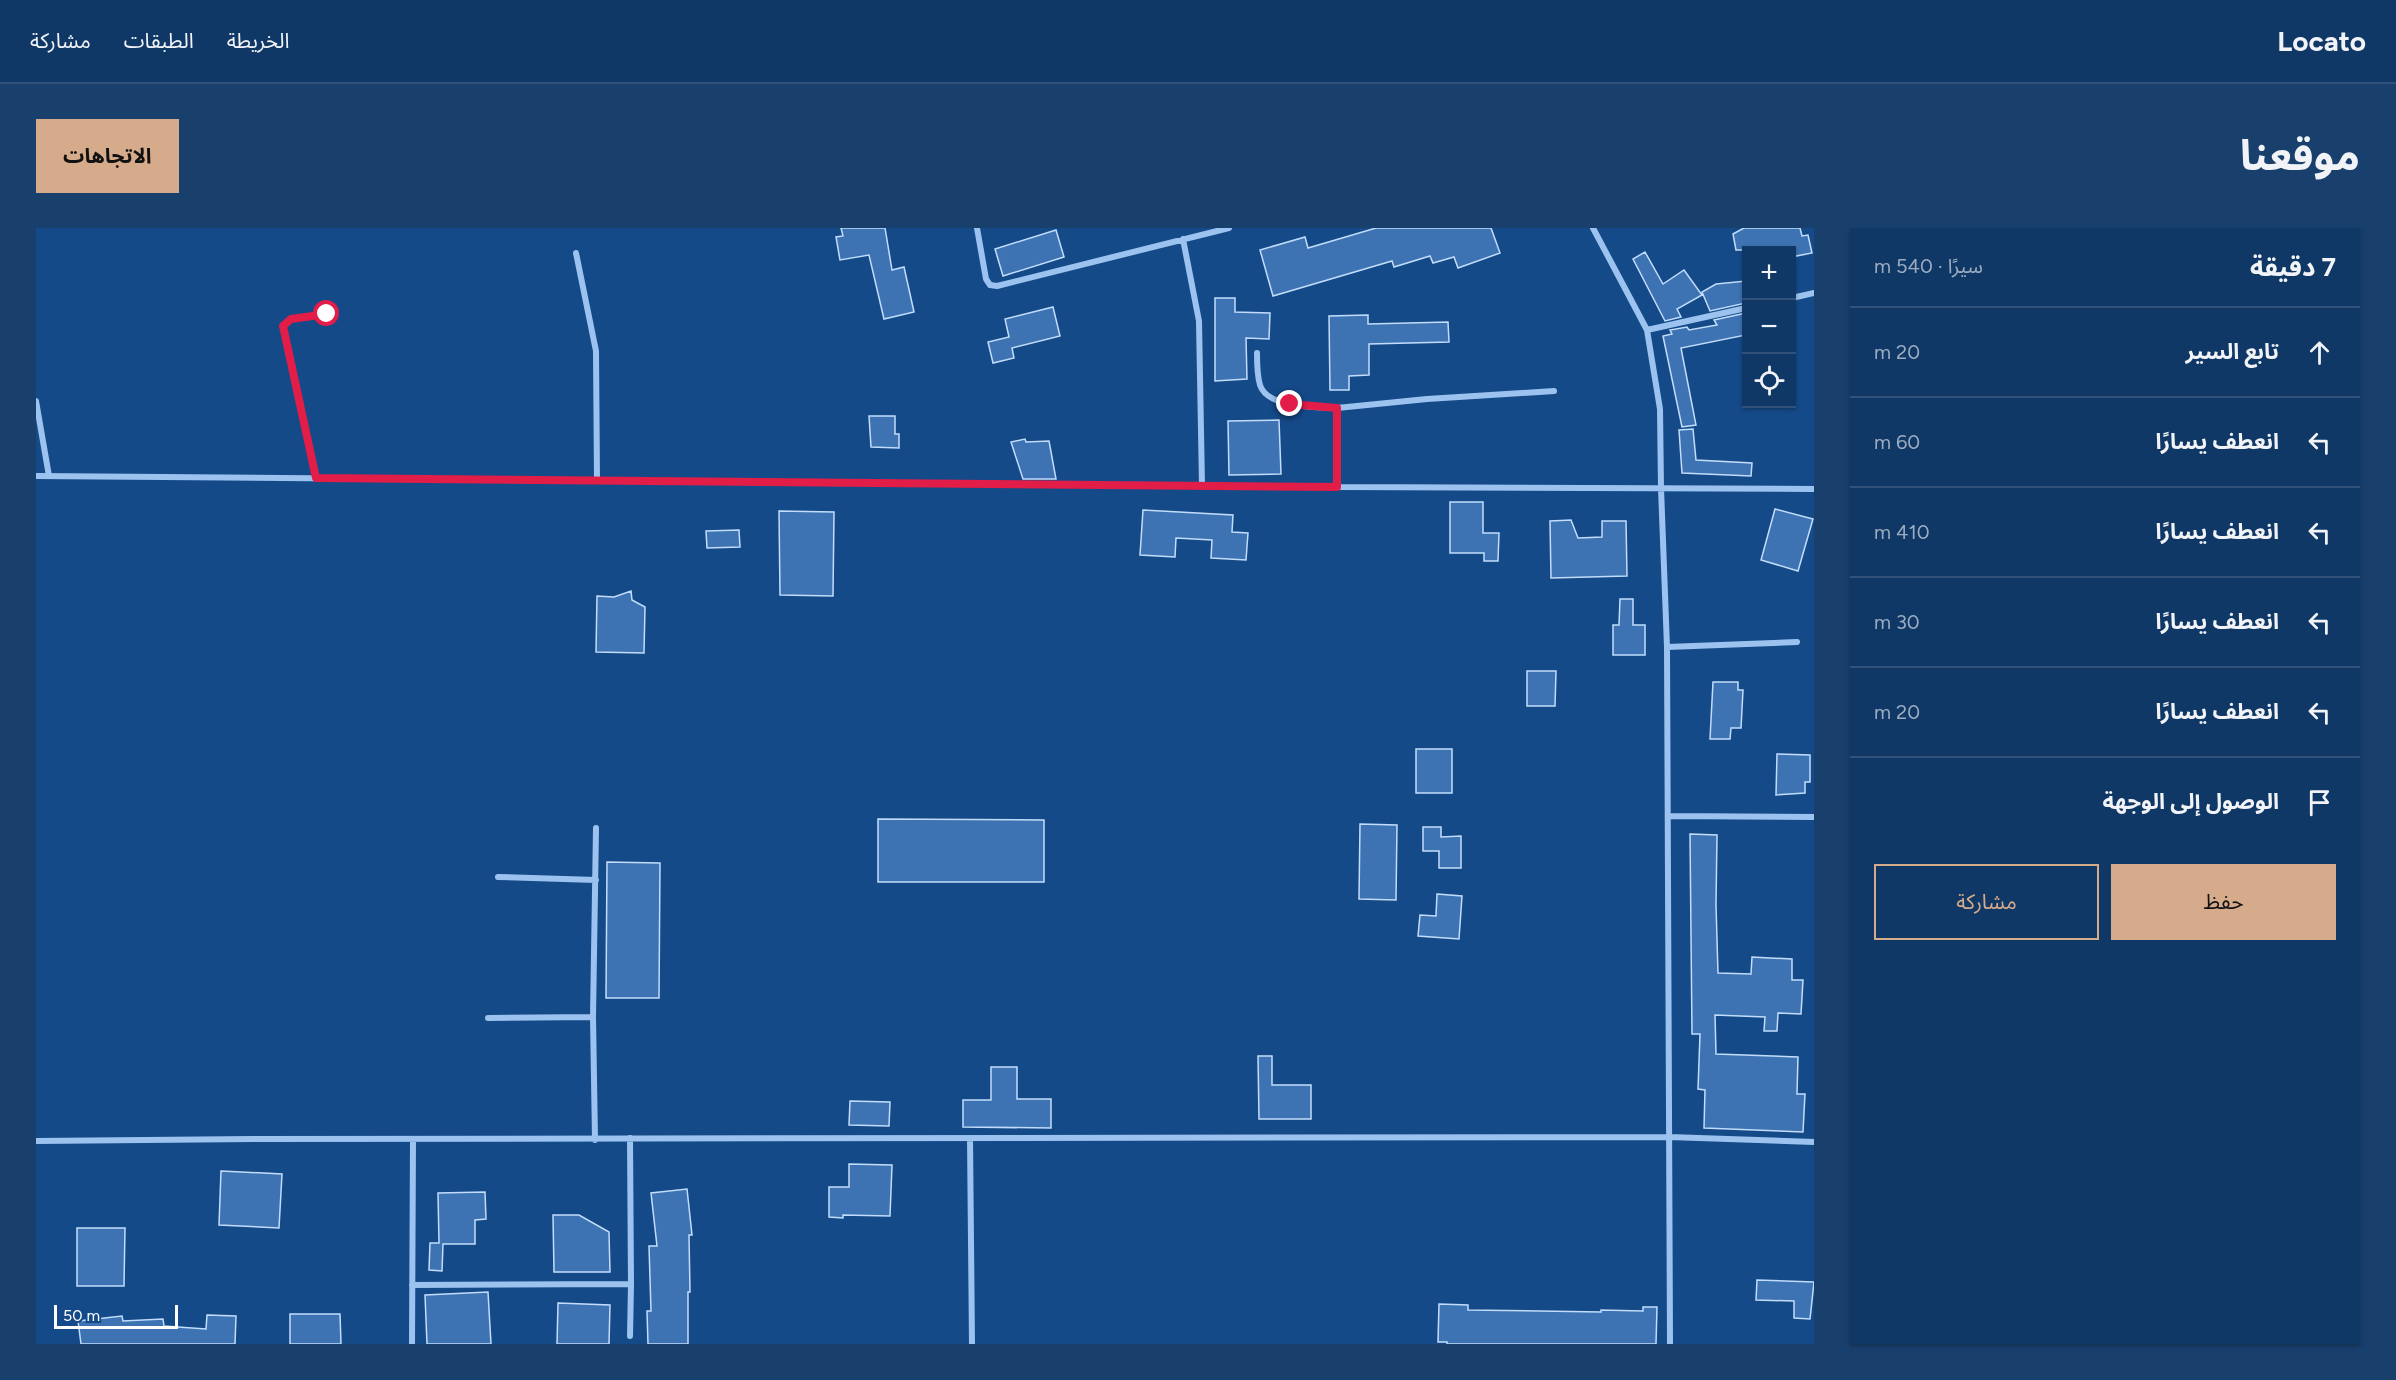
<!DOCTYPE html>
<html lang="ar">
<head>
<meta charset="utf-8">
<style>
	:root { --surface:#103867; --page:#193f6d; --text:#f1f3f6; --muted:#9cacc0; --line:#30527b; --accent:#d6ab8b }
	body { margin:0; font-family:Figtree,"Noto Sans Arabic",sans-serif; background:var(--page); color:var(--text); direction:rtl }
	.controls { position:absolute; right:18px; top:18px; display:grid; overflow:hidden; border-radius:0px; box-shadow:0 2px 4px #0004 }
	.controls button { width:54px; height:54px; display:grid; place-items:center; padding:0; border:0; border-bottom:2px solid var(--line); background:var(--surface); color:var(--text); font:30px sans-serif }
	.scale { position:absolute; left:18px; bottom:15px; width:124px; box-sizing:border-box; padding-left:6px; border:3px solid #fff; border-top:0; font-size:16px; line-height:21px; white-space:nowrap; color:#fff; -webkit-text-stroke:4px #154a89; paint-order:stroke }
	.stop { position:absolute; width:18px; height:18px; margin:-14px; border:4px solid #e11d48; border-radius:50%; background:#fff }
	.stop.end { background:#e11d48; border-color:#fff; box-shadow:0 2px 6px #0008 }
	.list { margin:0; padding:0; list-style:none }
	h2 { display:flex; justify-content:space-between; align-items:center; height:78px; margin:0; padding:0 24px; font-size:26px }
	h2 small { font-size:20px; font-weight:400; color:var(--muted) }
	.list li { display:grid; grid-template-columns:39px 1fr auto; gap:18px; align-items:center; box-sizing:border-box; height:90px; padding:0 24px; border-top:2px solid var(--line) }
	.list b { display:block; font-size:22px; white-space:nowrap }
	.list em { font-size:20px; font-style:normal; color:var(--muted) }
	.actions { display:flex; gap:12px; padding:18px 24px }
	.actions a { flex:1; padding:14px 0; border:2px solid var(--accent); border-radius:0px; text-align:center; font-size:21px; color:var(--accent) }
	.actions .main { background:var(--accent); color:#111 }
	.icon { flex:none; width:33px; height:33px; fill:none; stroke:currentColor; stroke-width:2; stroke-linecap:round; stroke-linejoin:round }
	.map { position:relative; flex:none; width:1778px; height:1116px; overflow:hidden; direction:ltr; border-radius:0px }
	header { display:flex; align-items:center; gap:36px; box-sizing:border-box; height:84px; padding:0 30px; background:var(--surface); border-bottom:2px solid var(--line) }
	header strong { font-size:28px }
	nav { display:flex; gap:33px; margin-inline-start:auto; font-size:21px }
	.intro { display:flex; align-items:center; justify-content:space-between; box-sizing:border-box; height:144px; padding:0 36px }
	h1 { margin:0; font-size:42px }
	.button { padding:15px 27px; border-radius:0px; background:var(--accent); color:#111; font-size:21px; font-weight:700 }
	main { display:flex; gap:36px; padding:0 36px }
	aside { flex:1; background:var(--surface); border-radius:0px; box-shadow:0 2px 4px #0004 }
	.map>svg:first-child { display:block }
</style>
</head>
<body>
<header>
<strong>Locato</strong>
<nav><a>الخريطة</a><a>الطبقات</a><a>مشاركة</a></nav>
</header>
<div class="intro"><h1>موقعنا</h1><a class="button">الاتجاهات</a></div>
<main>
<aside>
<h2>7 دقيقة<small>سيرًا · 540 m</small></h2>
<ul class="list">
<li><svg class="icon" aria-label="ahead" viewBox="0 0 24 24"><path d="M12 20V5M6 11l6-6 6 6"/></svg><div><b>تابع السير</b></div><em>20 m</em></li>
<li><svg class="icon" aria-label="left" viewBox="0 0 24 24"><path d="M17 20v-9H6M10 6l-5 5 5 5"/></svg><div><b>انعطف يسارًا</b></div><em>60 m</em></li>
<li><svg class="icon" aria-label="left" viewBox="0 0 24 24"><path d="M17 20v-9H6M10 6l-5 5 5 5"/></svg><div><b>انعطف يسارًا</b></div><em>410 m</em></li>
<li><svg class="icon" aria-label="left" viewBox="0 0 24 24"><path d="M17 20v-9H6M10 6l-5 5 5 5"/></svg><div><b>انعطف يسارًا</b></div><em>30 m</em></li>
<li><svg class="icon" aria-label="left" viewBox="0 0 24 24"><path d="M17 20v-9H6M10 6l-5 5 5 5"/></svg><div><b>انعطف يسارًا</b></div><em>20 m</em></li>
<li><svg class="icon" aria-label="arrive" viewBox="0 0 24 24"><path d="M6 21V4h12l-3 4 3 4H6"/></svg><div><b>الوصول إلى الوجهة</b></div></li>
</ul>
<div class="actions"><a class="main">حفظ</a><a>مشاركة</a></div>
</aside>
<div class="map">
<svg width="1778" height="1116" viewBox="0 0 1778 1116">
	<rect width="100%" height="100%" fill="#154a89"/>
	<!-- building -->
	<path fill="#3d73b2" stroke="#c2ddfb" stroke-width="1.5" d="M805 0H849L856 42 868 39 878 84 848 91 833 27 804 32 800 9 807 8Z
		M1340 0H1455L1464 25 1422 40 1418 29 1397 35 1394 28 1358 39 1356 33 1237 68 1224 22 1269 9 1272 20Z
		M1708 0H1764L1766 8 1772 7 1776 25 1755 29V22H1700L1697 6Z
		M1020 2 1028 29 967 48 959 21Z
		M1609 24 1627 56 1648 42 1666 67 1641 81 1645 89 1629 93 1597 31Z
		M1710 53V75L1674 83 1666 64 1680 56Z
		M1179 70H1199V84L1234 85 1233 111 1210 110 1211 151 1179 153Z
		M1017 79 1024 108 976 120 978 130 957 135 952 114 973 109 969 91Z
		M1710 85V107L1645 120 1660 197 1646 199 1627 108 1636 106 1634 102 1651 99 1653 102 1681 97 1678 92Z
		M1332 87V96L1412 94 1413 114 1333 116V147L1313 148V162H1294L1293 88Z
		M833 188H859V206H863V220L835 219Z
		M1243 192 1245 246 1193 247 1192 193Z
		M1657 201 1660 232 1716 235 1715 248 1646 245 1643 202Z
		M989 211 990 214 1013 213 1020 251H987L975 214Z
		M1414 274H1447V305H1463L1462 333H1448V325H1414Z
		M1739 281 1777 291 1762 343 1725 332Z
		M1107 282 1197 287 1196 304 1212 305 1210 332 1175 330 1176 312 1140 310 1139 329 1104 327Z
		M743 283 798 284 797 368 744 367Z
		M1535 292 1542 310 1566 309V293H1590L1591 348 1515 350 1514 293Z
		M703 302 704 319 671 320 670 303Z
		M595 363 596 372 609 379 608 425 560 424 561 368 578 369Z
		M1584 371H1597V397H1609V427H1577V397H1583Z
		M1491 443H1520L1519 478H1491Z
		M1677 454H1702V462H1707L1705 500H1695L1694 511H1674Z
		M1380 521H1416V565H1380Z
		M1741 526 1774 527V554H1769V565L1740 567Z
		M842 591 1008 592V654H842Z
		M1324 596 1361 597 1360 672 1323 671Z
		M1387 599H1405V609L1425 608V640H1403V623H1387Z
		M1654 606 1681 607 1680 677 1682 745 1715 746 1716 729 1756 731V752H1767L1765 786 1742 785 1741 803H1728L1729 789 1679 787 1680 826 1762 829 1761 866H1769L1767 904 1668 900 1669 862 1662 861 1664 806H1656Z
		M571 634 624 635 623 770H570Z
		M1401 666 1426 668 1423 711 1382 708 1384 687 1400 688Z
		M1222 828H1236V857H1275V891H1223Z
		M955 839H981V871H1015V900L927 899V872H955Z
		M814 873 854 874 853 898 813 897Z
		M813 936 856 937 854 988 807 987V990L793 989V959H813Z
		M185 943 246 946 243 1000 183 997Z
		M651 961 656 1007H653L654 1064H652V1116H612L611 1083H615L613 1018H621L615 965Z
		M449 964 450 991 439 992V1016H407L406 1043 393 1042 394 1015H403L402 965Z
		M517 987H543L573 1004 574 1044H518Z
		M41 1000H89L88 1058H41Z
		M1721 1052 1778 1054 1774 1091 1758 1090V1073L1720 1072Z
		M452 1064 455 1116H391L389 1067Z
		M522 1075 574 1077 573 1116H521Z
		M1403 1076 1432 1077V1082L1565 1084V1082L1607 1083V1079H1621L1620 1116H1411V1114H1402Z
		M254 1086H304L305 1116H254Z
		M171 1087 200 1088 199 1116H45L42 1093 86 1088 87 1093 127 1091 128 1098 170 1101Z"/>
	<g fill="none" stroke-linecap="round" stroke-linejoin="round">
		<!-- street -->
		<path stroke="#9cc3ef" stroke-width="6" d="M941 0 950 51 954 57 961 58 1193 0
			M1557 0 1611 102 1624 181 1625 260 1631 419 1634 1116
			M1147 11 1163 93 1166 258
			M540 25 560 123 561 253
			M1756 70 1778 65
			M1611 102 1710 80
			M1221 125C1221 135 1221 147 1224 157 1231 180 1280 179 1301 180
			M0 173 13 248
			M0 248 1301 259 1778 261
			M280 250 247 98 255 91 291 86
			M1301 259V180L1391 171 1518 163
			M1631 419 1761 414
			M1632 588 1778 589
			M462 649 560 652
			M452 790 557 789
			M934 910 936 1116
			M559 912 557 789 560 600
			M0 913 217 911 1633 909 1778 914
			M376 1057 595 1056 594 910
			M594 1108 595 1056
			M376 1116 377 911"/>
	</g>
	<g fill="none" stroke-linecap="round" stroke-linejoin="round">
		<!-- route -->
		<path stroke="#e11d48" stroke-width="8" d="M291 86 255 91 247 98 280 250 1301 259V180L1254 176"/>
	</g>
</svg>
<div class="controls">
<button>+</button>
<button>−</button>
<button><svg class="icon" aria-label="locate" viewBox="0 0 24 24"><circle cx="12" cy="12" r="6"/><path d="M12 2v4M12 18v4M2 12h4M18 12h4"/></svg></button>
</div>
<div class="scale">50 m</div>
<div class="stop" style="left:291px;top:86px"></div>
<div class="stop end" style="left:1254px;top:176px"></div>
</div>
</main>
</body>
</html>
